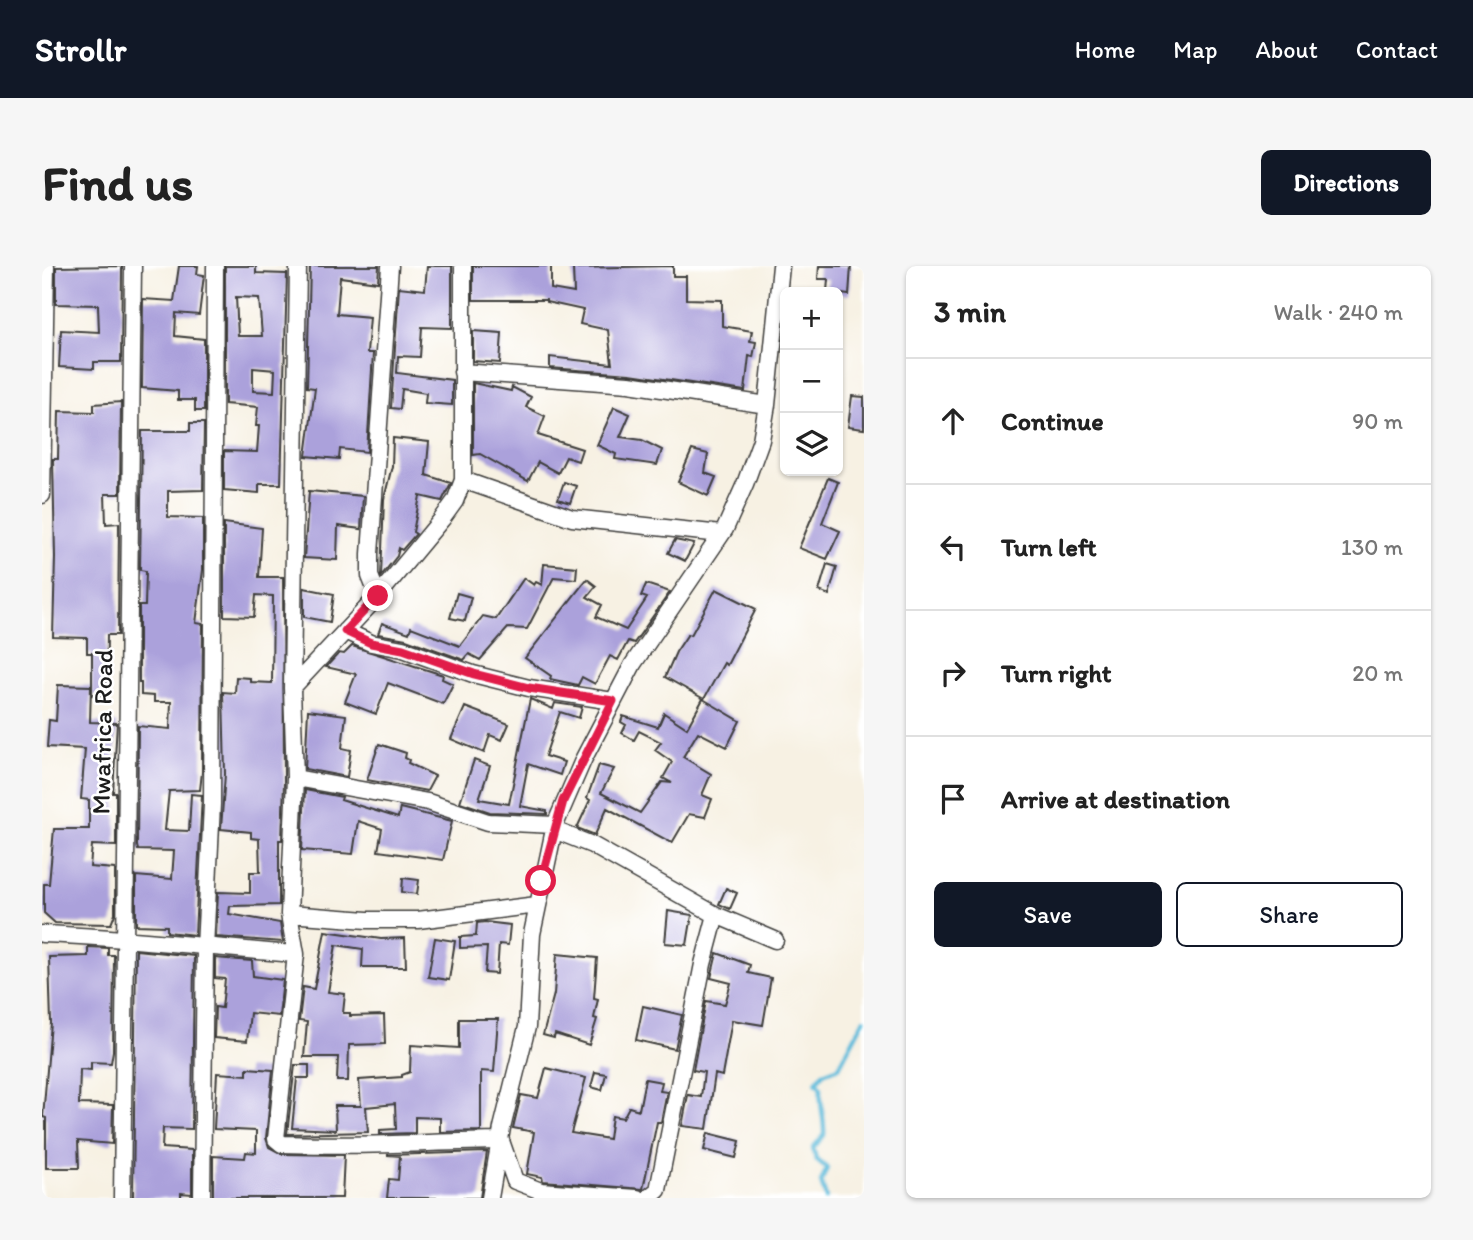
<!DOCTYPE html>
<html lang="en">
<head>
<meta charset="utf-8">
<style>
	:root { --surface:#fff; --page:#f6f6f6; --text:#222; --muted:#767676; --line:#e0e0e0; --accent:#111827 }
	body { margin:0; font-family:Itim,sans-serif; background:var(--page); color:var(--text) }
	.controls { position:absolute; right:21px; top:21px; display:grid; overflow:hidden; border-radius:10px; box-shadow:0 2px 5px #0004 }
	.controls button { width:63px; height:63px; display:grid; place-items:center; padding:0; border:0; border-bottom:2px solid var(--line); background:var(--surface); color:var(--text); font:35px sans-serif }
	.stop { position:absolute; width:21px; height:21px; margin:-16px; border:5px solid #e11d48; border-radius:50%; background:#fff }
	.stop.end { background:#e11d48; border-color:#fff; box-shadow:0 2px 7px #0008 }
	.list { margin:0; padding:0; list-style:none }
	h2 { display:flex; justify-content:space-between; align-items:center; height:91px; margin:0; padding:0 28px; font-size:30px }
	h2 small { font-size:23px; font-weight:400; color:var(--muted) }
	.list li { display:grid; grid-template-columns:46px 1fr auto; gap:21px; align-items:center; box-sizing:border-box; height:126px; padding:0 28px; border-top:2px solid var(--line) }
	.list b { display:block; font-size:26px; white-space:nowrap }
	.list em { font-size:23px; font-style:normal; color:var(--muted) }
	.actions { display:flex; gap:14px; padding:21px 28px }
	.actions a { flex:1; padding:16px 0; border:2px solid var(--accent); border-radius:10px; text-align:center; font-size:24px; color:var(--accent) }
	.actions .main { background:var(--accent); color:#fff }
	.icon { flex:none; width:38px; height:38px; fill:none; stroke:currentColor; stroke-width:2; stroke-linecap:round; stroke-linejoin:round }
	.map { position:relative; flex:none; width:822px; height:932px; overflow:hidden; border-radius:10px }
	header { display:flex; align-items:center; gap:42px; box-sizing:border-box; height:98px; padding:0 35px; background:var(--accent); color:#fff }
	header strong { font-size:33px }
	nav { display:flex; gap:38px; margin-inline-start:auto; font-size:24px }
	.intro { display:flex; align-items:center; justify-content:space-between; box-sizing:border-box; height:168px; padding:0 42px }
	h1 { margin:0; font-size:49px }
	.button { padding:18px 32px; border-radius:10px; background:var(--accent); color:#fff; font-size:24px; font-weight:700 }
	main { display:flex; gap:42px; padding:0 42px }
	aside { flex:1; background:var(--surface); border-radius:10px; box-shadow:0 2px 5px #0004 }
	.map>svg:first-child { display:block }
</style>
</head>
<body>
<header>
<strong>Strollr</strong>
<nav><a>Home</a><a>Map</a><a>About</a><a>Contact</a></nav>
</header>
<div class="intro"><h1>Find us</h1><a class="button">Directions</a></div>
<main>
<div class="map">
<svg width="822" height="932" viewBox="0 0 822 932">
	<rect width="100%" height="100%" fill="#fff"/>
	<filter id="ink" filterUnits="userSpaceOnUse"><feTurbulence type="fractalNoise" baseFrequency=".0143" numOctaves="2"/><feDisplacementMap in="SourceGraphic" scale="14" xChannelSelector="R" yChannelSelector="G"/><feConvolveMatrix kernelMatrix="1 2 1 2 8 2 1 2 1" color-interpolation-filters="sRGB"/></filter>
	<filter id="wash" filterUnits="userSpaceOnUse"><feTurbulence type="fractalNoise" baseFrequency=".00686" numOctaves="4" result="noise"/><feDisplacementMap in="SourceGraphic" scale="28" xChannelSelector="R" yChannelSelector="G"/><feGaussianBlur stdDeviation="1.57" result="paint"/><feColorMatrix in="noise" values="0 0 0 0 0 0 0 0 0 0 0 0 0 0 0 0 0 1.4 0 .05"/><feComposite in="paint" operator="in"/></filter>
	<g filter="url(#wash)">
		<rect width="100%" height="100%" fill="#f7f1e3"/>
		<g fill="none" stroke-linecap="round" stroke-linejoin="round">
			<!-- stream -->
			<path stroke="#5dbcdb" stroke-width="4.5" d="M784 932 779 916 785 902 774 893 771 882 782 869C783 852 777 838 779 822L774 816 781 807 797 801 822 753"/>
		</g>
		<g id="blocks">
			<!-- building -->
			<path fill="#aba1db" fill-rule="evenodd" d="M80 0 79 96H52V103L17 101 19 64 57 66 56 39 14 38V1Z
				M137 0H156L155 8 162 9 157 49 134 47 133 70 162 73V145H153V134H136V125L100 122 101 33 132 35Z
				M183 0H214V7L245 8 239 218H217V227L182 224V185L215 186 217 160H214L216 141 183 138ZM194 31 217 32 220 70H196ZM211 102 233 104 232 126 211 125Z
				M268 0H337L336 16 298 11 295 48 328 51 325 87H331L325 186 298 183 297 193 264 190 273 122 265 121Z
				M385 0H410V62L380 61 378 91 356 90 355 107 410 114V139L383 137 384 127 360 123 358 143 349 142 357 21 383 24Z
				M431 0H509V23L532 27 531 2 631 0V10H644V33L680 34V60L710 65 708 75 714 76 711 91 707 90 703 125 588 108 508 102V91L570 98 566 64 538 58 541 44 504 36V34H431Z
				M777 0H809L807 29 785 26 786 13H776Z
				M431 65 460 67 458 97 431 95Z
				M431 117 469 125 470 121 489 131 484 141 503 150 496 169 540 183 536 195 524 191 516 207 496 196 486 215 438 188 431 189Z
				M810 130 822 131V163L806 161Z
				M79 136 78 228H63L64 258 77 257 76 369H65L64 430 50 429V387H45V372L11 371 13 291 11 193H16L17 145 52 146V138Z
				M572 141 588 148 578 171 600 174 620 184 615 199 573 193 574 188 555 179Z
				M148 157H162L161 224 126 225V251L161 252V304L154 357 161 358 160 506 158 524 127 525 123 564 147 565 149 528 160 529 153 669 125 666V660L94 659V610L130 613 132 585 96 584 95 580 96 460 128 463 129 436H112V430L99 429V417H97V340H103L104 305 98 304 100 165H148Z
				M351 172 387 176 384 209 409 217 400 235 378 230 371 266 374 268 360 284 357 282 355 290 339 310 342 233 350 200Z
				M650 184 666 188 663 207 674 211 666 230 636 216Z
				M786 212 796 216 780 257 798 265 785 293 757 282Z
				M522 216 534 220 528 237 516 233Z
				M267 225 321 230 319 263 296 260 295 294 262 292Z
				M182 257 220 262 217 311H241L242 517 240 574H237V639L188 640 187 648 238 657 241 676 174 671 176 626 208 627V606H218L217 573 209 572V566L179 563 183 508 181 426 193 427 194 411 208 412V416L230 417 231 330 214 329 212 351 182 350Z
				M633 274 652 278 643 295 626 287Z
				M502 298 535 301 534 313 512 311 485 363 466 362 438 394 427 388 422 394 364 373 336 368 340 357 367 367 369 361 418 380 441 350 454 353 482 312 492 319 494 316 500 319Z
				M785 298 795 301 787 329 777 325Z
				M545 313 554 320 545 331 560 339 554 351 584 364 605 332 599 330 604 318 628 326 592 377 586 375 576 394 568 390 553 418 540 411 536 419 508 413 509 410 483 392Z
				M262 322 292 328 288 356 262 351Z
				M674 323 714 343 685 399 682 397 662 433 623 411 634 386 646 368 649 369Z
				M415 327 429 331 423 355 408 352Z
				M310 380 401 409 400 413 411 418 401 438 346 417 334 448 303 436 314 408 284 401 297 387 302 388Z
				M16 419 49 420 48 456 75 457 71 527H74V580L50 579 48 601 73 603V648L69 658 13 657 2 647V618H7L12 563H47V534L39 533 43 483 5 481 7 454 14 455Z
				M488 433 511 443 513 437 540 441 537 452 518 446 503 490 522 496 518 509 486 498 478 540 505 545V548L448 546 418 536 432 494 448 500 437 533 467 538Z
				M661 433 698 455 685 481 656 466 641 491 669 508 660 529 670 533 663 551 647 548 630 577 565 542 553 569 535 562 548 534 545 532 557 499 572 503 559 527 598 547 620 516 630 517 621 512 630 496 613 484 619 476 597 465 592 474 580 467 584 459 579 456 581 450 616 461 622 447 645 462Z
				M423 441 467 458 460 474 448 469 442 487 409 473Z
				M266 444 304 449 300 482 309 484 305 511 263 503Z
				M337 478 364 487 363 492 367 494 366 497 393 510 385 525 325 514Z
				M263 524 300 531 299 534 356 552 358 542 410 555 401 594 336 585 340 563 316 555 311 588 260 584Z
				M361 612 377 614 375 628 360 626Z
				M684 622 695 627 688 643 677 638Z
				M626 645 650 649 645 679 623 677Z
				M443 656 468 659 466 679 457 678 455 708 443 707 445 681 418 682V671L434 670 435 657Z
				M283 665 339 673 363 672 364 701H320L321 683 294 679 286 726 303 728 301 747H308V750L342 749 343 778 307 779 306 815H295L296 791H262L265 756 257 755 261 721 272 723Z
				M393 672 413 675 407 714 386 711Z
				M46 681 66 682V689H72L71 785 69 797 49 796V804L38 803 37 838 71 839 70 878 36 875 37 902H4V852L1 851 9 757 7 691 46 690Z
				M94 684 152 690 150 863 121 862 120 882 150 884V928L139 927V932H91Z
				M675 687 708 699 706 707 729 712 721 759 690 754 680 810 673 808 665 863 640 860 646 829 659 831 662 806 651 804 664 735 683 738 689 717 669 712Z
				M515 688 555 692 552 732 556 733 552 752 555 753 547 779 513 768 512 772 501 769 512 728Z
				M173 692 210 695 211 710 241 714 237 750 208 747 205 775 172 772 173 741 180 742 183 713 173 712Z
				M601 740 640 749 633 783 594 774Z
				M417 753H456L452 806 439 805V865L398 866V852L373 851V867L338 868V864L354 863 353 838 324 841 326 866 245 868 253 799H267V812H255L250 862 294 864 293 840H319L317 814 360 811V809L368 806 369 779 417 782Z
				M205 802 231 804 224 872 227 881 240 888 302 889 300 932H171V890L203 892 204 886 214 887V865L172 863 175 807 205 809Z
				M504 802 544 812 529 867 567 873 570 850 581 852 587 841 597 844 603 813 620 816 618 825 625 826 619 856H615L601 923 501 915 500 911 485 908 492 866 471 862 479 829 496 832Z
				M553 806 564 808 560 824 549 821Z
				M666 867 698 875 694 892 662 884Z
				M445 886 438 932H345L347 913 356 914 358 890 345 889Z"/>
		</g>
	</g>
	<g filter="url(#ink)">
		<use href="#blocks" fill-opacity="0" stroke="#3d3c3a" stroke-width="2"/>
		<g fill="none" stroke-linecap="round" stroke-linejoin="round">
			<defs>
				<path id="street" d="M256 0 250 422 253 512 247 648 254 688 234 873 240 878C313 881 386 876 459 875L473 915 499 925 595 932
					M420 106 587 118 725 139
					M421 214 530 252 679 268
					M0 229 4 0
					M336 330 328 310V288L348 0
					M303 365 329 377 361 383 431 408 487 422 571 435
					M250 422 336 330 400 253 413 235 421 214V0
					M253 512 386 536 446 556 513 559
					M512 564 550 579 674 649 733 674
					M247 648 325 654H376L495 639
					M0 668C85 671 169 682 254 688
					M80 932 91 0
					M160 932 163 682 170 538 173 0
					M448 932 460 862 485 761 490 668 513 559 542 492 591 398 683 263 703 218 719 174 725 139 739 0
					M606 932 616 924 661 698 674 649"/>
			</defs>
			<!-- street casing -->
			<use href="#street" stroke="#3d3c3a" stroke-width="19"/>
			<!-- street -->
			<use href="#street" stroke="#fff" stroke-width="16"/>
		</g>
	</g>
	<g fill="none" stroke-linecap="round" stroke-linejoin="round" filter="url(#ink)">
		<!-- route -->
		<path stroke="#e11d48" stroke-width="9" d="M336 330 303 365 329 377 361 383 432 408 487 422 571 435 521 535 499 615"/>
	</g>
	<g text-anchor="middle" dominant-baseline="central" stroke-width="5" stroke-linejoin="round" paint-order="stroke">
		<!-- street labels -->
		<g font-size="26" fill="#1c1c1c" stroke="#fff">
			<text transform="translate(60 466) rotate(-89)">Mwafrica Road</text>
		</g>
	</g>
</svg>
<div class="controls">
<button>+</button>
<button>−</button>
<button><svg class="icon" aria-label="layers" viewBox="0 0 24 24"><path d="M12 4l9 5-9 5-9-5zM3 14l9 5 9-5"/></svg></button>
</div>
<div class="stop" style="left:499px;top:615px"></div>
<div class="stop end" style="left:336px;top:330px"></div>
</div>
<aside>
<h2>3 min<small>Walk · 240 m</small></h2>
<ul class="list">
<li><svg class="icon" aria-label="ahead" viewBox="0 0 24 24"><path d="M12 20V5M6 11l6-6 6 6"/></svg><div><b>Continue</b></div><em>90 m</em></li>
<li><svg class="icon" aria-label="left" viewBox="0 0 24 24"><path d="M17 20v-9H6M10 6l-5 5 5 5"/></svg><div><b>Turn left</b></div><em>130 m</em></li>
<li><svg class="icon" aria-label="right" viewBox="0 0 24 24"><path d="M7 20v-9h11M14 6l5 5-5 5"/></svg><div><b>Turn right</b></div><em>20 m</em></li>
<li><svg class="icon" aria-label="arrive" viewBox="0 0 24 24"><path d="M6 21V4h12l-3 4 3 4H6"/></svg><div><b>Arrive at destination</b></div></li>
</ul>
<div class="actions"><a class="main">Save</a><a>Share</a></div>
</aside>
</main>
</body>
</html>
